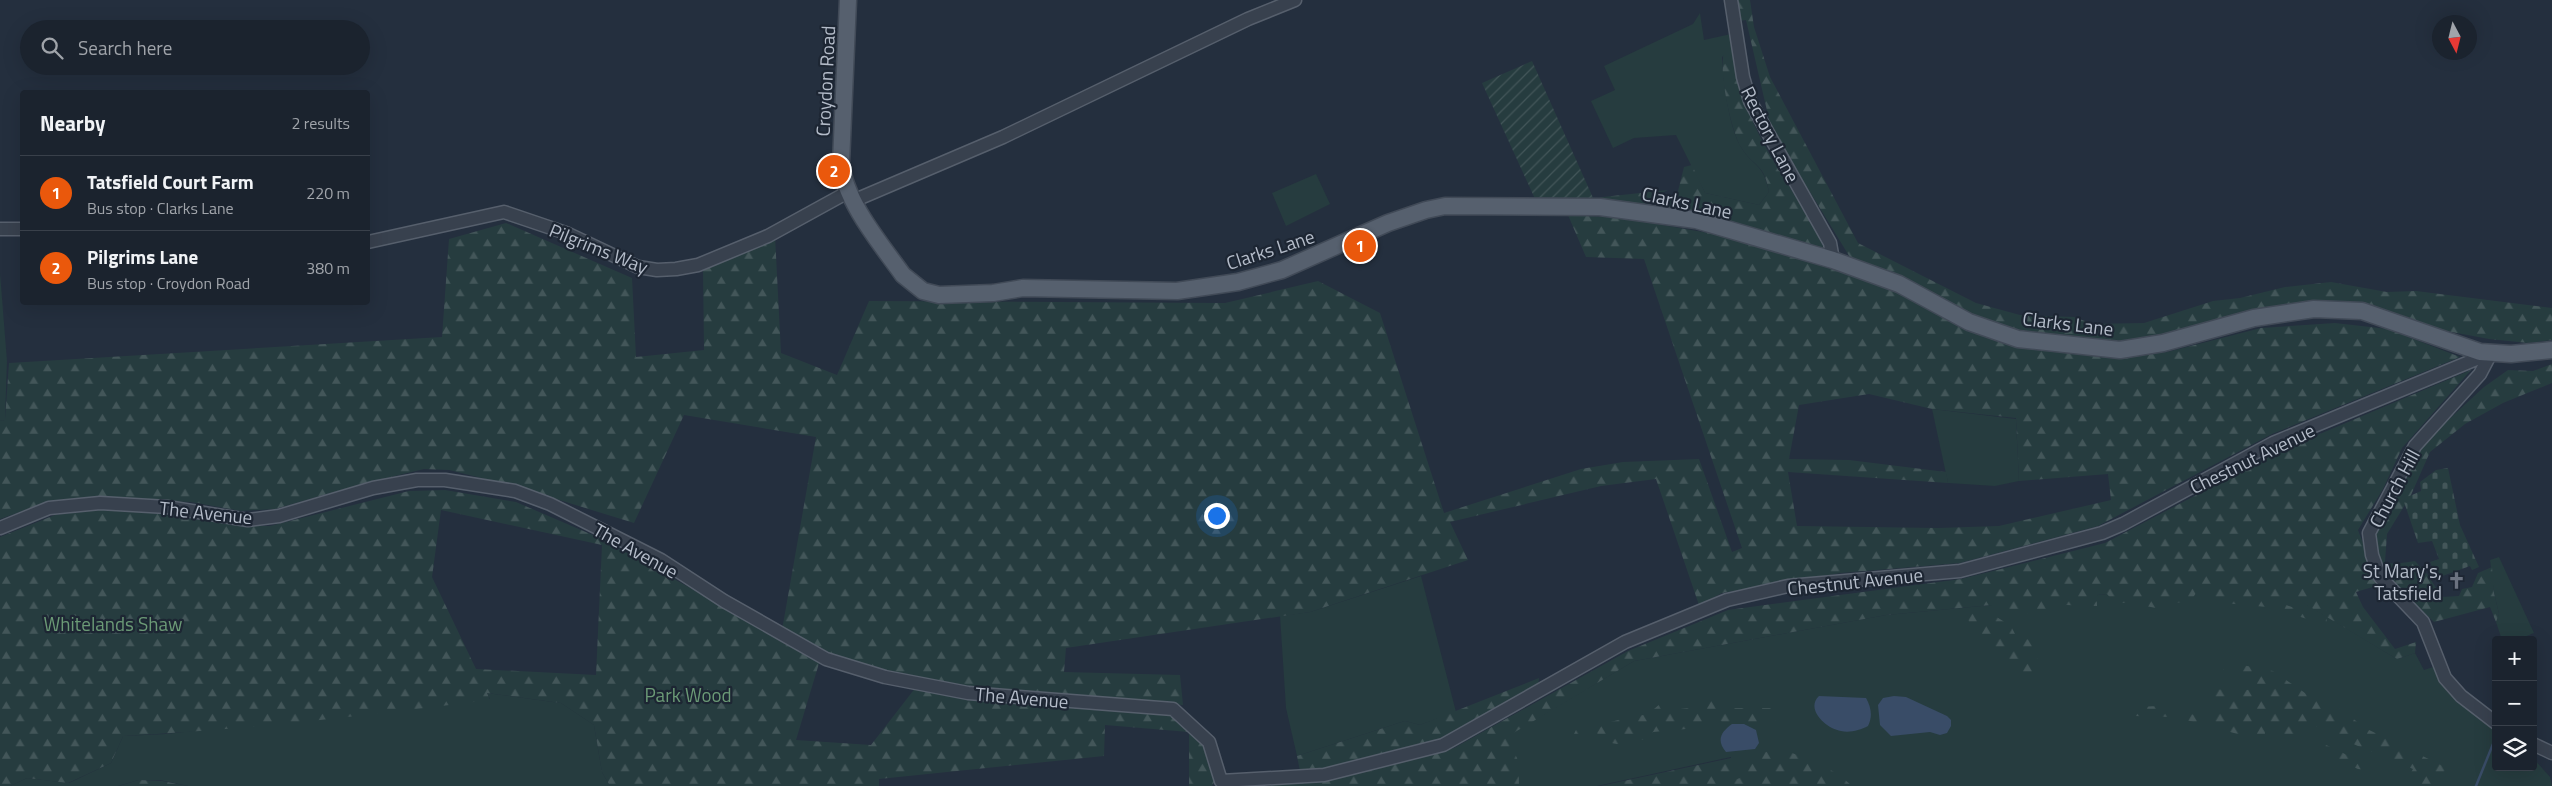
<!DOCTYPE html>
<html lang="en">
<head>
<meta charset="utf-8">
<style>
	:root { --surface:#1b232e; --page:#282f3a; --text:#f1f3f6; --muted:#a0a4aa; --line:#39404a; --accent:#ea580c }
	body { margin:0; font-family:"Titillium Web",sans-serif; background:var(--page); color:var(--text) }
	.controls { position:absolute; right:15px; bottom:15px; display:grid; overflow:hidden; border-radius:5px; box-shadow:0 5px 20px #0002 }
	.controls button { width:45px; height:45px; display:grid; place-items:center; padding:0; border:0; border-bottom:1px solid var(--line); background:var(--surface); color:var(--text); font:25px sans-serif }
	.compass { position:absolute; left:2432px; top:15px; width:45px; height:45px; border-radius:50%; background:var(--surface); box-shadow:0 5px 20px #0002; rotate:173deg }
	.you { position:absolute; left:1216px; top:515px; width:18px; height:18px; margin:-12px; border:4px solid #fff; border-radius:50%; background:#1a73e8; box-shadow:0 0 0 8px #1a73e833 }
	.badge { display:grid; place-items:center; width:32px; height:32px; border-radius:50%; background:var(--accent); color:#fff; font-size:16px; font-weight:700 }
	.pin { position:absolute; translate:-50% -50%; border:2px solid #fff; box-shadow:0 1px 5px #0006 }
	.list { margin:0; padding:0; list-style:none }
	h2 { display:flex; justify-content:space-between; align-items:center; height:65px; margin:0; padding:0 20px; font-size:21px }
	h2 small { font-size:16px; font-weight:400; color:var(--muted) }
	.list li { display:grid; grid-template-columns:32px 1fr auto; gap:15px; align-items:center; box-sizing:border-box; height:75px; padding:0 20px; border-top:1px solid var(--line) }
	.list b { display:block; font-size:19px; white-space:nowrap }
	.list p { margin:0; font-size:16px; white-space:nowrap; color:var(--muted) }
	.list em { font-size:16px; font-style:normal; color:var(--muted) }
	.icon { flex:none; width:28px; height:28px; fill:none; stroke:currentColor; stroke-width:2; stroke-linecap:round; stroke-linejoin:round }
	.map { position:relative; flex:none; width:2552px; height:786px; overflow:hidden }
	.search { position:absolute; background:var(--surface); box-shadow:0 5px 20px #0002; left:20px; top:20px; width:350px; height:55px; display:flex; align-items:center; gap:12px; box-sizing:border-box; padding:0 18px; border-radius:28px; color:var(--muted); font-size:19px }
	.panel { position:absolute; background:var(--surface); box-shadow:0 5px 20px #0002; left:20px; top:90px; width:350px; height:215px; border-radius:5px }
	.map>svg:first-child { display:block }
</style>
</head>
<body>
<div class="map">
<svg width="2552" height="786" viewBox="0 0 2552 786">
	<defs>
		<pattern id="forest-firs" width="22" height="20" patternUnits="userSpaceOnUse" patternTransform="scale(1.25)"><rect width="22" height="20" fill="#263c3f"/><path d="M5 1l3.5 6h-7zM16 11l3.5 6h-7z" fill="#435659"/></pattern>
		<pattern id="cemetery-stones" width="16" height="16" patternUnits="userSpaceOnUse" patternTransform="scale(1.25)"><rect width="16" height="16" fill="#263c3f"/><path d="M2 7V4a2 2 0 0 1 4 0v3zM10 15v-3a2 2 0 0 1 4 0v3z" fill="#435659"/></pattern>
		<pattern id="garden-furrows" width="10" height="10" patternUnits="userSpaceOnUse" patternTransform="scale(1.25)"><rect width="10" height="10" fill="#263c3f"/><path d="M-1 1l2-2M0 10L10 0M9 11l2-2" fill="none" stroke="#435659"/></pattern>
	</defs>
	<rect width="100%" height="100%" fill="#242f3e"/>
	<!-- green -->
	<path fill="#263c3f" d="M1700 13 1704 40 1731 34 1734 46 1722 57C1723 81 1729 127 1741 147 1754 168 1763 162 1769 192L1759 205 1705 193 1676 135 1634 138 1613 148 1591 101 1615 90 1604 66 1693 24Z
		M1316 174 1330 204 1286 226 1272 193Z
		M0 273 7 361 5 420 0 421Z
		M1932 409 2016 419 2019 481 1995 486 1948 483Z
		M2499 557 2534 633 2517 640H2502L2496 622 2499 614 2494 593 2490 560Z
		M1421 576 1456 712 1420 725 1405 721 1297 756 1286 708 1280 616 1310 612Z
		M2265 579 2397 659 2415 653 2424 670 2433 667C2448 694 2470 714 2496 731V767H2533V758L2550 777 2552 786H1730L1731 757 1597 786H1329L1485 749 1634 661 1886 615Z
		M487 693 561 703 594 725 602 772 610 786H188L160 780H139L118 786H10L27 778 69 783 111 763 123 736 165 734 490 699Z"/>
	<!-- forest -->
	<path fill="url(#forest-firs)" fill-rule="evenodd" d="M1736 0H1750L1754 27 1770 77 1858 243 1976 303 2020 315 2074 317 2093 324 2144 323 2213 301 2240 298 2285 287 2331 282 2387 292 2416 291 2552 308V340L2528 343 2489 339 2441 330 2362 305 2126 344 2020 332 1969 313 1920 286 1851 259 1771 128 1746 20 1739 21Z
		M1734 46C1738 69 1741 91 1749 113 1769 162 1805 204 1826 253L1658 209 1666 201 1677 195 1684 167 1692 165 1705 193 1759 205 1769 192C1764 162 1754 168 1741 147 1731 131 1717 66 1725 50Z
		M1668 190 1652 198 1649 207 1594 200 1603 197Z
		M1568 215 1621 218 1738 238 1841 268 1895 289 2013 344 2078 354 2120 356 2167 352 2261 328 2335 323 2388 329 2460 357 2272 434 2098 526 1960 563 1841 573 1722 593 1699 605 1656 479 1601 486 1450 522 1468 560 1310 612 1066 648 1064 672 1180 675 1183 705 951 687 832 659 782 630 816 437 684 415 634 523 514 486 449 470 424 469 362 484 275 509 241 511 191 502 90 498 48 502 0 519V421L5 420 9 363 442 337 449 239 506 223 632 278 636 357 704 350 703 270 775 236 781 353 837 375 869 301 1225 303 1318 281 1380 313 1444 513 1581 469 1623 462 1699 459 1732 552 1742 548 1644 259 1586 257ZM1869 394 1932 409 2016 418 2019 481 2108 474 2111 500 1999 526 1938 528 1797 526 1788 472 1948 483 1946 472 1849 460 1789 459 1799 405Z
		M2552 364V383L2503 403 2465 424 2430 452 2411 495 2387 534 2385 562 2395 564 2415 561 2427 574 2442 597 2459 596 2462 589 2472 587 2478 573 2492 567 2494 593 2499 614 2496 622 2490 607 2434 622 2387 579 2379 560 2376 535 2418 453 2431 436 2484 387 2508 370 2533 371Z
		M2471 370 2402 448 2383 489 2358 530 2379 585 2356 592 2363 607 2395 649 2416 642 2415 653 2397 659 2290 595 2267 607 2224 603 2196 593 2190 602 2170 603 2156 608 2130 603H2115L2107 594 2097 595V606L2066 605 2049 614H2029L2003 612 1991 605 1886 615 1634 661 1510 735 1512 739 1509 748C1523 760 1518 769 1519 786H1262L1324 781 1454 748 1628 651 1728 610 1961 579 2105 543 2282 450Z
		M445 490 516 502 602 539 820 660 796 740 871 745 916 687 998 703 1171 713 1203 743 1216 779 1212 786H1189V732L1105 725 1104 756 879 779V786H610L602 772 594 725 561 703 487 693 490 700C368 715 245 730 123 736L111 763 68 783 27 778 10 786H0V537L55 515 97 510H131L242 526H270L409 491ZM441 510 602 545 596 675 476 669 432 577Z
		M2286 605 2327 619 2326 625 2288 613 2284 610Z
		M1987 611 2011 626 2017 638 2033 640 2041 676 2030 677 2023 673 1969 622 1966 612Z
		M2242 665 2273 671 2308 695 2342 710 2365 728 2443 766 2445 770 2442 777 2441 786H2415L2407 780 2413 769C2380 754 2346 743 2314 725L2305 730 2293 745 2280 740 2274 730 2265 728V739H2256L2175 717 2134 716 2129 714 2136 707 2159 706 2211 719V705L2217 689 2238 692 2256 688 2240 677 2223 669Z
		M1539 678 1538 687 1440 740 1324 769 1300 771 1297 756 1405 721 1420 725Z
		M1711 694 1719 697 1726 708H1772L1776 713 1775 723C1758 727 1742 722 1724 724L1718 718 1697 728 1653 732 1645 739 1617 744 1600 741 1596 730C1609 719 1627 719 1643 715 1649 714 1655 708 1660 704L1665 711 1688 708Z
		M1589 726 1592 736 1577 739 1574 734 1576 730Z
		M2322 743 2368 765 2369 770 2358 769 2322 753Z
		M1786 751C1808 758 1835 769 1852 786H1600L1731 758V781L1740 778 1743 761 1759 752Z
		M139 780 162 781 188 786H119Z"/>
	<!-- cemetery -->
	<path fill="url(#cemetery-stones)" d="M2448 468 2460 525 2479 567 2472 570 2470 566 2437 578 2430 562 2439 559 2432 541 2418 543 2403 499 2421 491 2420 482 2436 470Z"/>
	<!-- garden -->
	<path fill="url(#garden-furrows)" d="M1532 61 1594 200 1536 201 1482 83Z"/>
	<!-- water -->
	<path fill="#394c67" d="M1819 696 1866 698C1871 707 1873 716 1868 726 1860 730 1850 733 1841 731 1826 729 1805 709 1819 696Z
		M1894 696 1906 697 1947 716 1951 720V726L1947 733 1940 735 1930 732 1891 736 1880 725 1878 705 1883 698Z
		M1732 724H1744L1756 730 1759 743 1755 749 1726 752C1716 740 1721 732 1732 724Z"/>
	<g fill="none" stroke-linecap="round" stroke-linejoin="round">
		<!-- stream -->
		<path stroke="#394c67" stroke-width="2.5" d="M2476 786 2493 744"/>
		<defs>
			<path id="minor" d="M1731 0 1743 77 1750 101 1830 243 1833 260
				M853 201 1003 137 1248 19 1295 0
				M0 229H22
				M368 242 504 212 566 233 638 267 657 270 676 269 698 265 768 236 848 192
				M2491 353 2480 374 2415 446 2369 533 2372 555 2380 577 2423 622 2445 678 2461 696 2496 723
				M0 528 49 508 100 503 167 507 248 520 279 516 373 488 417 480H445L515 491 550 504 661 560 724 601 826 659 885 677 968 693 1173 709 1209 742 1221 781
				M2533 744 2552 753
				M1221 781 1324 775 1443 745 1625 642 1727 600 1788 586 1960 571 2102 533 2123 524 2273 443 2491 353"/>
			<path id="major" d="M848 0 841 163C845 202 881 244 903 275L923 291 939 295 993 293 1023 288 1177 291 1238 282 1282 270 1388 223 1426 210 1445 206 1600 207 1696 220 1833 260 1899 284 1969 322 2018 339 2120 350 2163 343 2254 318 2314 309 2362 311 2480 352 2511 354 2552 350"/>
		</defs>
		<!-- minor casing -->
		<use href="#minor" stroke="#565f6c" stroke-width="15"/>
		<!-- major casing -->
		<use href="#major" stroke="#414a57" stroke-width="19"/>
		<!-- minor -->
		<use href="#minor" stroke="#38414e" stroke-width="12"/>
		<!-- major -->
		<use href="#major" stroke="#56606e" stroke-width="16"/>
	</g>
	<!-- icons -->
	<defs>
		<symbol id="church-bare" viewBox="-9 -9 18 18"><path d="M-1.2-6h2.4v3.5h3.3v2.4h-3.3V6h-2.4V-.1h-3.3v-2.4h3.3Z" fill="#6b7280" stroke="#1d2633" stroke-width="2.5" paint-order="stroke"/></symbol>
	</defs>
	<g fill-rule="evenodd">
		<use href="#church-bare" x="2444" y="568" width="25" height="25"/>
	</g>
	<g text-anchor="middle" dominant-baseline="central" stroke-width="4.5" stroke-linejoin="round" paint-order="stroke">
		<!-- street labels -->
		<g font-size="19" fill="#b4bcc9" stroke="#1d2633">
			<text transform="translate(825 81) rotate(-87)">Croydon Road</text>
			<text transform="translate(1771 134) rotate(63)">Rectory Lane</text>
			<text transform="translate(1687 202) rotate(12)">Clarks Lane</text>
			<text transform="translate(599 248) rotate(22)">Pilgrims Way</text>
			<text transform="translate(1270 249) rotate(-18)">Clarks Lane</text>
			<text transform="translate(2068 323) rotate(7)">Clarks Lane</text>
			<text transform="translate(2252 458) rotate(-26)">Chestnut Avenue</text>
			<text transform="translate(2394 488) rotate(-62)">Church Hill</text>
			<text transform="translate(206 512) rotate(6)">The Avenue</text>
			<text transform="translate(636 550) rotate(29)">The Avenue</text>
			<text transform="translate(1855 581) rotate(-6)">Chestnut Avenue</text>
			<text transform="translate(1022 697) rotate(5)">The Avenue</text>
		</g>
		<!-- poi labels -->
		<g font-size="19" fill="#b4bcc9" stroke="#1d2633" text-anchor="end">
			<text x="2442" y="570">St Mary's,<tspan x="2442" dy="22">Tatsfield</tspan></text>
		</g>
		<!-- park labels -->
		<g font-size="19" fill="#6b9a76" stroke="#1d2633">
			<text x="113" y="623">Whitelands Shaw</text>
			<text x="688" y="694">Park Wood</text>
		</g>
	</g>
</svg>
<div class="controls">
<button>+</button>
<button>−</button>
<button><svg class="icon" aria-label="layers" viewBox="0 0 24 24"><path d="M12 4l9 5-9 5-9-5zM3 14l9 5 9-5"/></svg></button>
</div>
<svg class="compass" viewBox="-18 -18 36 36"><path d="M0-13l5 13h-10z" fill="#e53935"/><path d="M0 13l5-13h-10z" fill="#a0a4aa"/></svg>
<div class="you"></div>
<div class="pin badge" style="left:1360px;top:246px">1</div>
<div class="pin badge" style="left:834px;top:171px">2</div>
<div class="search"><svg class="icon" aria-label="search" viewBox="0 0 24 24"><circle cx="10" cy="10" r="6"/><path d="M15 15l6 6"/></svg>Search here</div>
<section class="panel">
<h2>Nearby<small>2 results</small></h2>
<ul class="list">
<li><span class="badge">1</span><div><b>Tatsfield Court Farm</b><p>Bus stop · Clarks Lane</p></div><em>220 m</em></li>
<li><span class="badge">2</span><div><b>Pilgrims Lane</b><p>Bus stop · Croydon Road</p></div><em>380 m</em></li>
</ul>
</section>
</div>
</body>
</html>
